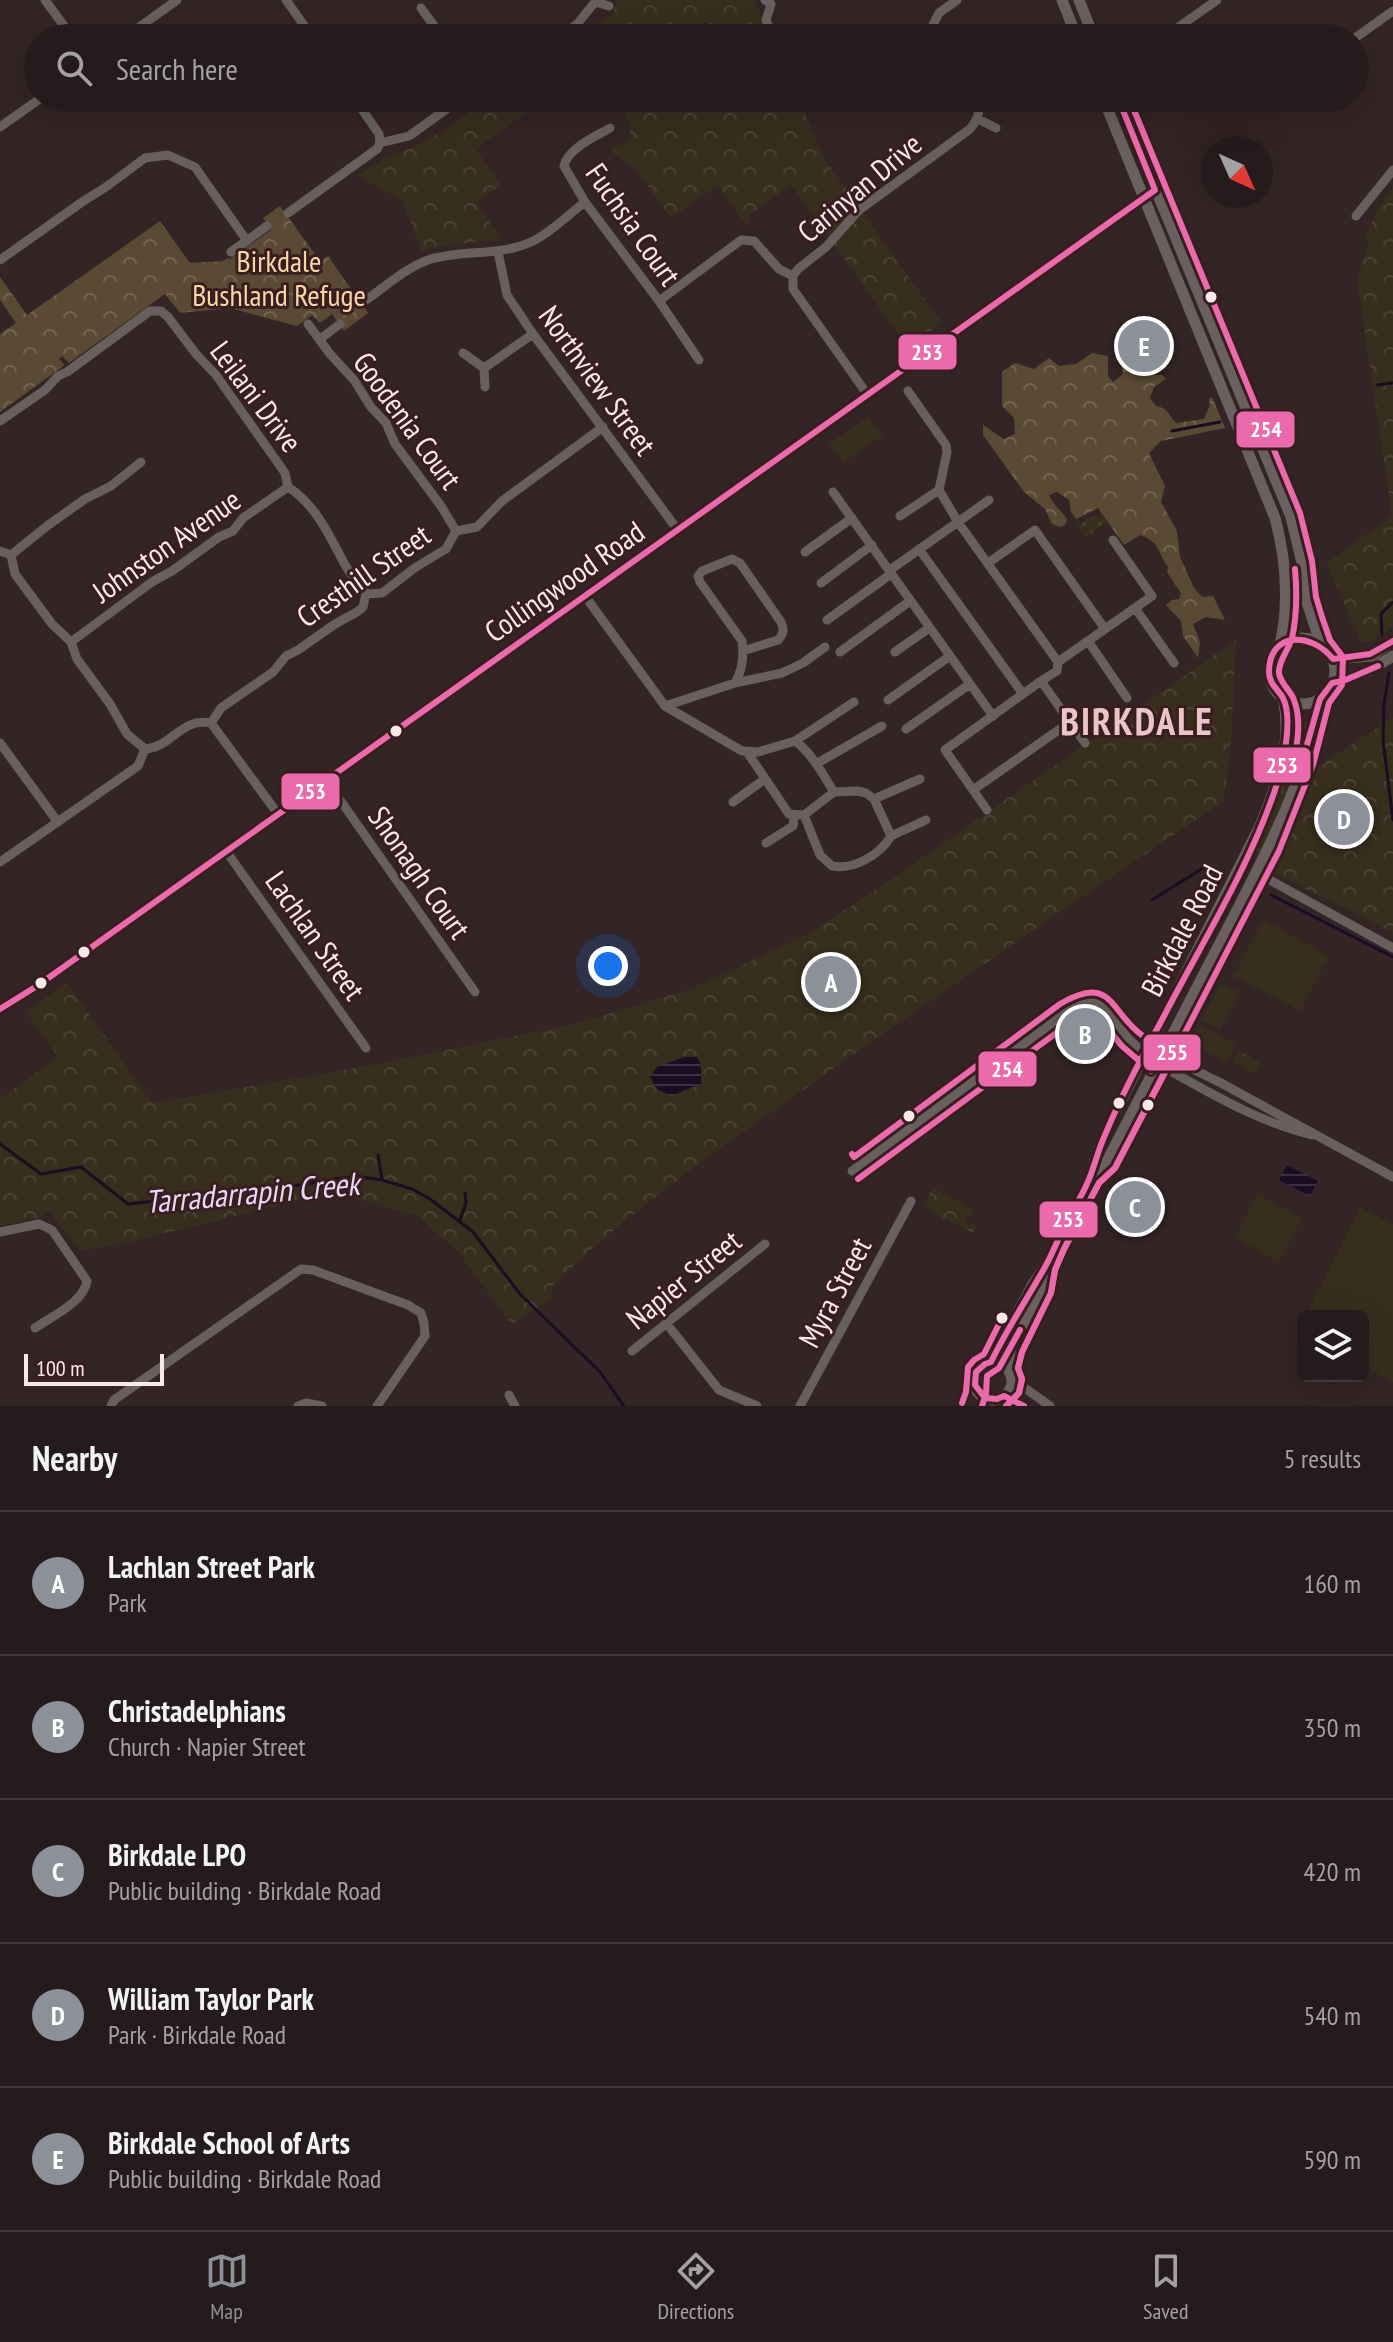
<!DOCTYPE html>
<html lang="en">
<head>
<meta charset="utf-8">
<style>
	:root { --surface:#261b1c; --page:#322829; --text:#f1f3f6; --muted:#a4a1a3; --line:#42393b; --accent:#8c9099 }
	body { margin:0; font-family:"PT Sans Narrow",sans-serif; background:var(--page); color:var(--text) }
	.controls { position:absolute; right:24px; bottom:24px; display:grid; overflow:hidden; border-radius:12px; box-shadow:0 8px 32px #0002 }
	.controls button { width:72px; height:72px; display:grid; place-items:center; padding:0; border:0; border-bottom:2px solid var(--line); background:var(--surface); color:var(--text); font:40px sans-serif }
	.compass { position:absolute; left:1201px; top:136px; width:72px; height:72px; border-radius:50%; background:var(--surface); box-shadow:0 8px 32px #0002; rotate:135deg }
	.scale { position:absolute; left:24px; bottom:20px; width:140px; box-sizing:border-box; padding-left:8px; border:4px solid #fbe8e9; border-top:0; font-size:22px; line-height:28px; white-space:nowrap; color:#fbe8e9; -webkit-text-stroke:6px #391e20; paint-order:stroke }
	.you { position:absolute; left:608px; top:966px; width:28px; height:28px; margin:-20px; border:6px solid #fff; border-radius:50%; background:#1a73e8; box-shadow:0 0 0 12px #1a73e833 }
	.badge { display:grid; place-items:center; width:52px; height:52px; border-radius:50%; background:var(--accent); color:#fff; font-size:26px; font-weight:700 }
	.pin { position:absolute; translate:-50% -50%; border:4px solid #fff; box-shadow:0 2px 8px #0006 }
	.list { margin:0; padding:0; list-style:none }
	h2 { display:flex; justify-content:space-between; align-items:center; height:104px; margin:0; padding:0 32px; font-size:34px }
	h2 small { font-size:26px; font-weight:400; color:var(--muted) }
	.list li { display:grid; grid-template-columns:52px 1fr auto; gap:24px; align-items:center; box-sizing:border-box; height:144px; padding:0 32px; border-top:2px solid var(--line) }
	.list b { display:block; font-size:30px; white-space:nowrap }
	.list p { margin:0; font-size:26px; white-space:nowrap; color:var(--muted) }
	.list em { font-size:26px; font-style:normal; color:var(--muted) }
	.icon { flex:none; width:44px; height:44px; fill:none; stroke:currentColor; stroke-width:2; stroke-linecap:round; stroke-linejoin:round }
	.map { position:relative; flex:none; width:1393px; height:1406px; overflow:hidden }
	.search { position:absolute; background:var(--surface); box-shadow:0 8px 32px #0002; left:24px; right:24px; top:24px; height:88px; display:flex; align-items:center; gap:20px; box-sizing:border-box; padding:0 28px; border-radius:44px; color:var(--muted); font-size:30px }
	.sheet { height:824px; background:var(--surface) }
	nav { display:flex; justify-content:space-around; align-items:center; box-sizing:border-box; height:112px; border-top:2px solid var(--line); background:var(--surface); font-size:22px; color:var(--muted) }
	nav a { display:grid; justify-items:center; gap:4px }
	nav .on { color:var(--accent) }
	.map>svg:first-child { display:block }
</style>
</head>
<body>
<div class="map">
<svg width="1393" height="1406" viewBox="0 0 1393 1406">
	<defs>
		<pattern id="grass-tufts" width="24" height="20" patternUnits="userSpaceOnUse" patternTransform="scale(2)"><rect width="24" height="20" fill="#382e1e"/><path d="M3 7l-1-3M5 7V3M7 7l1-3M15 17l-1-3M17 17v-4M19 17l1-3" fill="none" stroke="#4c4234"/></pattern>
		<pattern id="forest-crowns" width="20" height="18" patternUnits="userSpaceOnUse" patternTransform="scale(2)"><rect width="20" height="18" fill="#5a4a33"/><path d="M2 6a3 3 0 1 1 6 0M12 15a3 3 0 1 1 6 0" fill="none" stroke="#736451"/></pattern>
		<pattern id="park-crowns" width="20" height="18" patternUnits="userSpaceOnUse" patternTransform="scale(2)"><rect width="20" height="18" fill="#382e1e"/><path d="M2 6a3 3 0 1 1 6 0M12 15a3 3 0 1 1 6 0" fill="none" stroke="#4c4234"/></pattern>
		<pattern id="garden-dots" width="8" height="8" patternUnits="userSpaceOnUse" patternTransform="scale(2)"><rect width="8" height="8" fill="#382e1e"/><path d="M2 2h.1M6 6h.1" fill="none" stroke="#4c4234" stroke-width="1.8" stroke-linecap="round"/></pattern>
		<pattern id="water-rules" width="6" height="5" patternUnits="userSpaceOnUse" patternTransform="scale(2)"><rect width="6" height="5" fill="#1a0d21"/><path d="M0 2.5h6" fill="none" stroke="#3c3041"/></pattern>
	</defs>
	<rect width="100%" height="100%" fill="#332425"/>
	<!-- grass -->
	<path fill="url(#grass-tufts)" d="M650 0H684L662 16Z
		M1293 721 1309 722 1279 813 1261 852 1255 850C1273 808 1290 767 1293 721Z"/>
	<!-- forest -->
	<path fill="url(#forest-crowns)" d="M280 206 320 261 328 256 368 313 344 331 332 314 320 323 312 315 297 326 230 308 180 313 165 294 69 363 62 356 59 359 65 365 0 412V334L16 323 0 300V277L27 315 160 221 190 263 223 261 228 258 230 259 271 230 263 218Z
		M1122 351 1154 375H1162L1166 379 1154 387 1150 398 1156 406C1169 408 1168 415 1176 423L1204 419 1210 405 1209 399 1212 397 1225 428 1161 441 1149 453 1165 486 1161 502 1177 531 1180 557 1194 588 1202 597 1213 596 1225 620 1206 617 1193 624 1200 642 1198 658 1183 636 1181 621 1166 605 1172 600 1179 599 1181 593 1167 572 1168 567C1157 553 1162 543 1140 535L1124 545 1098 508 1076 519 1071 512 1069 500 1057 492 1049 495C1053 505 1061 510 1067 519L1066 524 1060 527 1052 524 1045 509 1024 492 983 435V425L1004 439 1015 434 1014 418 1002 406V372L1015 363 1034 369 1049 358 1059 366 1076 364 1092 353 1108 356V376L1113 382 1123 374 1119 357Z"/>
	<!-- park -->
	<path fill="url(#park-crowns)" d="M616 0H650L662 16 684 0H754L771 38H571C585 27 600 24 614 13Z
		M489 98H547L476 149 501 185 476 202 502 239 441 246 421 252 403 201 358 176 384 158 411 148 446 129Z
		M649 98H798L826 161 942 323 908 348 791 185 748 216 751 222 745 224 718 185 671 218 633 166 630 167 609 147 620 146 629 139 631 126 624 115Z
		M1393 187V628L1368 643 1361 642 1326 563 1392 516 1357 280 1369 242 1364 235C1376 220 1380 201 1393 187Z
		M1236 640 1231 740 1224 801C1087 894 950 986 815 1082 724 1146 631 1208 552 1287V1298L512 1325 459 1253 418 1216 343 1195 301 1200 125 1243 80 1251 50 1211 38 1218 0 1226V1099L58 1057 26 1012 67 982 152 1103 362 1067 575 1024 691 989 810 933 890 880Z
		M1393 717V933L1272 872 1318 767Z
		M1239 1050 1261 1063 1255 1074 1232 1061Z
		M933 1188 971 1208 973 1214 966 1219V1223L977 1225 973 1233 923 1207Z"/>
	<!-- garden -->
	<path fill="url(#garden-dots)" d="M1102 515 1107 522 1085 538 1077 526 1088 518Z"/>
	<!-- pitch -->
	<path fill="#382e1e" d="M869 416 883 435 843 463 829 444Z
		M1263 920 1329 956 1300 1011 1233 976Z
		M1221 983 1239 992 1220 1030 1201 1020Z
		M1199 1024 1236 1044 1226 1063 1189 1043Z
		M1257 1194 1302 1218 1279 1262 1235 1238Z
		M1360 1207 1393 1224V1382L1363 1367V1316H1305Z"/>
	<!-- water -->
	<path fill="url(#water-rules)" d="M707 23 720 38H692L697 26Z
		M685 1057H697L701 1065V1084L671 1096 657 1089 650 1077 657 1067Z
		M1287 1165 1318 1181 1310 1196 1279 1180Z"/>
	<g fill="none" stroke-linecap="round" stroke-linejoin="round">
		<!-- stream -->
		<path stroke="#1a0d21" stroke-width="3" d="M1377 385 1393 383
			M1172 431 1220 422
			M1382 635 1381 614 1393 602
			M1389 673 1384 704 1383 740 1393 820
			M1271 895 1393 957
			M1152 900 1203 868 1223 874
			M0 1144 41 1174 81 1167 128 1204 293 1186 354 1176 382 1180 412 1189 430 1199 473 1232 520 1294 600 1372 624 1406
			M378 1155 382 1179
			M460 1220 466 1203 465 1193"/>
		<!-- minor -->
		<path stroke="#67605f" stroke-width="9" d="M45 0 73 38
			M286 0 313 38
			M765 0 771 4 766 20 774 38
			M421 8 443 38
			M930 31 939 13 957 0
			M1173 31 1217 0
			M124 38 177 0
			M560 38 578 23 595 2 609 6
			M903 38C916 27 926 28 939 38
			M1355 38 1393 11
			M354 98 379 134 380 143
			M808 98H815
			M978 119 996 128
			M0 127 41 98
			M610 128C595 137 568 148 564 166L585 202 659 301 699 360
			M380 143 409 136 462 98
			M288 213 377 149 380 143
			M1356 216 1393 170
			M231 252 267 226
			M498 252 507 295 533 334 677 529
			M0 260 82 202 106 187 145 158 168 155 195 167 247 241
			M793 276 798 269 826 247 859 210 970 129C978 119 982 111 975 98
			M366 300C386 286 406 268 428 260 462 249 498 257 531 242 548 235 569 214 585 202
			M659 301 741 240 754 241 779 269 793 276V289L867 394
			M308 324 330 354 354 380 371 407 386 423 395 444 441 506 456 531
			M320 339 340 324
			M463 353 484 368 485 387
			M484 368 533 334
			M908 391 946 445 947 452 939 490 958 522 1058 662
			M0 421 45 390 58 376 67 372 150 311H161L168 317 196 354 216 375 285 473 288 487C316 505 329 535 344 563 350 574 359 584 366 594
			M833 492 993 716
			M900 516 939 490
			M919 549 1023 694
			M0 551 11 555 15 574 52 624 71 642 77 659 110 704 127 734 145 749
			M805 552 852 518
			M11 555 47 526 85 499 111 486 141 462
			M988 563 1035 530 1105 629
			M890 570 989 500
			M821 583 872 545
			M585 596 665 706 742 751 758 752 795 741C812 753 823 775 834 792
			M1135 608 1174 663
			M827 620 891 574
			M1088 641 1127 698
			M71 642 152 582 172 571 219 537 233 531 243 518 288 487
			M840 652 910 601
			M895 652 929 628
			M1041 681 1070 722 973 790 945 750Z
			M1041 681 1057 671 1058 662 1152 596 1113 540
			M735 683C742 671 744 655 742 641L700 582 698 576 702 571 732 559 740 563 781 622C784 629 784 634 778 640L743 651
			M888 700 950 656
			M665 706 735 683 782 673 803 663 825 647
			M1070 722 1085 743
			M211 723 278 814
			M906 729 970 684
			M795 741 854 702
			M0 743 57 821
			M145 749C171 748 181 717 211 723L221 708 273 672 286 656 298 650 335 624 357 612 363 607 366 594 382 593 416 567 446 549 456 531 477 527 502 501 603 427
			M747 752 789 814 804 815 834 792 857 791 866 793 874 799 891 836C880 855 854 870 832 866L820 855 804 815
			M816 764 882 726
			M326 780 475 992
			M973 790 987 810
			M874 799 920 779
			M733 802 765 779
			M891 836 926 820
			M766 843 793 826 794 816
			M226 851 366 1048
			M0 862 138 766 145 749
			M1257 873 1393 948
			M0 1009 37 986 1149 194
			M1157 1053 1174 1060 1221 1083 1393 1177
			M852 1171 1074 1007 1092 1001C1109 1007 1117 1025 1128 1038 1137 1048 1148 1054 1158 1064 1207 1091 1259 1123 1313 1135
			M0 1232 39 1224 52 1230 87 1281C84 1302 52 1316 35 1328
			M667 1324 719 1390 757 1406
			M632 1351 765 1244
			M1012 1379 1050 1406
			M509 1395 515 1406
			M1004 1396 1024 1406
			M111 1406 114 1400 301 1269 313 1270 408 1305 421 1313 424 1323 425 1336 377 1406
			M298 1406 306 1403 322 1406
			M800 1406 911 1201"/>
		<!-- major -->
		<path stroke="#6a605f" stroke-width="11" d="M1062 0 1077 38
			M1079 0 1094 38
			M1103 98 1275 518C1283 548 1287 577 1285 608 1285 621 1282 633 1280 646
			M1118 98 1291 517 1302 563 1306 599 1321 645
			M1269 671a33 33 0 1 1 66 0a33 33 0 1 1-66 0Z
			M1333 659 1371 656 1393 641
			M1332 683 1368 671 1393 656
			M1091 1177 1106 1163C1145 1089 1183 1015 1221 941 1261 863 1304 786 1320 699
			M991 1362 1033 1284 1045 1267 1091 1177 1095 1160 1107 1129 1259 828C1277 786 1293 744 1283 698
			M974 1381a19 19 0 1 1 38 0a19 19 0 1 1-38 0Z
			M1008 1369 1012 1349 1042 1290 1044 1271"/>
		<defs>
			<path id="bus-1" d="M1299 773 1320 699 1332 683 1343 681 1378 666
				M0 1009 37 986 1155 190 1118 98
				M1024 1406 1004 1396 997 1399 985 1398 975 1385 976 1372 985 1364 991 1362C1007 1329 1027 1299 1045 1267 1053 1253 1058 1238 1066 1224 1072 1211 1080 1199 1086 1186 1094 1170 1097 1152 1105 1135 1122 1094 1143 1055 1164 1016 1202 943 1247 871 1274 793 1282 771 1294 720 1283 698 1278 689 1269 684 1269 672 1269 631 1312 632 1333 659L1370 654 1393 641"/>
			<path id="bus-2" d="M1290 774C1296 751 1303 724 1294 700 1291 691 1280 683 1279 673 1278 662 1289 649 1292 638 1297 616 1297 592 1295 569
				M858 1179 1082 1014 1089 1013 1097 1016 1122 1046 1151 1071
				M982 1406 986 1394 987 1376 999 1368 1020 1330
				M1006 1406 1019 1393 1022 1379 1018 1368 1022 1352 1051 1293 1055 1270 1064 1249 1099 1183 1115 1168 1279 851 1313 765 1329 703 1342 685 1343 657 1330 640 1322 617 1316 597 1312 561 1300 513 1129 98"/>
			<path id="bus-3" d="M852 1154 854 1157 1060 1004C1113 973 1109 1012 1143 1036 1152 1042 1164 1042 1172 1049V1059L1115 1168 1099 1183 1064 1249 1055 1270 1051 1293 1022 1352 1018 1368 1022 1379 1019 1393 1006 1406
				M962 1403 966 1392 968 1367 974 1360 984 1354 1002 1318"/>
		</defs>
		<!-- bus-1 casing -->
		<use href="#bus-1" stroke="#391e20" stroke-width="12"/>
		<!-- bus-2 casing -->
		<use href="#bus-2" stroke="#391e20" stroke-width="12"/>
		<!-- bus-3 casing -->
		<use href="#bus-3" stroke="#391e20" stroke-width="12"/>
		<!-- bus-1 -->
		<use href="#bus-1" stroke="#eb6aab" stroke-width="6"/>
		<!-- bus-2 -->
		<use href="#bus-2" stroke="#eb6aab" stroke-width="6"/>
		<!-- bus-3 -->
		<use href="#bus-3" stroke="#eb6aab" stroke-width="6"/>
	</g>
	<!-- markers -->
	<g fill="#fbe8e9" stroke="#391e20" stroke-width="3">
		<circle cx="1211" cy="297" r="7"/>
		<circle cx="396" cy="731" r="7"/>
		<circle cx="84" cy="952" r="7"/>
		<circle cx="41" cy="983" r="7"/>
		<circle cx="1119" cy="1103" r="7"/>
		<circle cx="1148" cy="1105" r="7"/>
		<circle cx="909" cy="1116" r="7"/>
		<circle cx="1002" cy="1318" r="7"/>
	</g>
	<g text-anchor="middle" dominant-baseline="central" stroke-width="6" stroke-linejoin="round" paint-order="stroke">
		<!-- street labels -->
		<g font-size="30" fill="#fbe8e9" stroke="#391e20">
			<text transform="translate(859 187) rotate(-40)">Carinyan Drive</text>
			<text transform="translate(634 224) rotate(55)">Fuchsia Court</text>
			<text transform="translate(598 380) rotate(54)">Northview Street</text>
			<text transform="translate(257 396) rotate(53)">Leilani Drive</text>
			<text transform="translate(408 420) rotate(54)">Goodenia Court</text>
			<text transform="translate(166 545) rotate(-35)">Johnston Avenue</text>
			<text transform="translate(363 575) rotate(-35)">Cresthill Street</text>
			<text transform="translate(564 581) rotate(-35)">Collingwood Road</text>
			<text transform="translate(420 872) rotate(55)">Shonagh Court</text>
			<text transform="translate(1181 930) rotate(-63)">Birkdale Road</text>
			<text transform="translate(316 935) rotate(55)">Lachlan Street</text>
			<text transform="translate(683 1279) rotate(-39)">Napier Street</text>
			<text transform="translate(834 1292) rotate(-62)">Myra Street</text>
		</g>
		<!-- park labels -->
		<g font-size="30" fill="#f8d7a4" stroke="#391e20">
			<text x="279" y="260">Birkdale<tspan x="279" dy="34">Bushland Refuge</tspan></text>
		</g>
		<!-- water labels -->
		<g font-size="32" font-style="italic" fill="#e8d8f8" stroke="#391e20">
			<text transform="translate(252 1192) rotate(-5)">Tarradarrapin Creek</text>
		</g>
		<!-- district labels -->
		<g font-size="38" font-weight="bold" letter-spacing="2" fill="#eac4c7" stroke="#391e20">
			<text x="1137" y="720">BIRKDALE</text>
		</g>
	</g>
	<g stroke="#391e20" stroke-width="3">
		<rect x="897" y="333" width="61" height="38" rx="8" fill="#eb6aab"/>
		<rect x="1235" y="410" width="61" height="39" rx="8" fill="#eb6aab"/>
		<rect x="1252" y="746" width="60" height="38" rx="8" fill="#eb6aab"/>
		<rect x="280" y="772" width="61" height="39" rx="8" fill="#eb6aab"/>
		<rect x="1142" y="1033" width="60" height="39" rx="8" fill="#eb6aab"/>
		<rect x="977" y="1050" width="61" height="38" rx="8" fill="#eb6aab"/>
		<rect x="1038" y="1200" width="61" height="39" rx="8" fill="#eb6aab"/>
	</g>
	<g font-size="22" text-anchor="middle" font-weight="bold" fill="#fff">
		<text x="927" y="360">253</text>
		<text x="1266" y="437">254</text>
		<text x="1282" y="773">253</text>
		<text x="310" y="799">253</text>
		<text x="1172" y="1060">255</text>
		<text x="1007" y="1077">254</text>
		<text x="1068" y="1227">253</text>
	</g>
</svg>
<div class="controls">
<button><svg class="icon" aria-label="layers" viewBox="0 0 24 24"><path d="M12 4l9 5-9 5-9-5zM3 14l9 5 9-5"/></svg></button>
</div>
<svg class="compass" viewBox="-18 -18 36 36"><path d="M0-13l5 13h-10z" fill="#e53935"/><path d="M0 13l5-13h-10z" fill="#a4a1a3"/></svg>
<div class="scale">100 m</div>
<div class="you"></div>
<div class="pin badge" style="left:831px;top:982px">A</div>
<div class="pin badge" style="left:1085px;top:1034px">B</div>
<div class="pin badge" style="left:1135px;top:1207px">C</div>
<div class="pin badge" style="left:1344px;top:819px">D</div>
<div class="pin badge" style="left:1144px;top:346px">E</div>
<div class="search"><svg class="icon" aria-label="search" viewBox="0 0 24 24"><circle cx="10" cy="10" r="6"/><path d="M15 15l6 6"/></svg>Search here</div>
</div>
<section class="sheet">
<h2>Nearby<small>5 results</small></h2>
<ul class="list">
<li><span class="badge">A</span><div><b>Lachlan Street Park</b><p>Park</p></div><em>160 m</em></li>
<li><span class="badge">B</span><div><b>Christadelphians</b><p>Church · Napier Street</p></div><em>350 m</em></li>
<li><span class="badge">C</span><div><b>Birkdale LPO</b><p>Public building · Birkdale Road</p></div><em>420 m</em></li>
<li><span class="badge">D</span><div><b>William Taylor Park</b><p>Park · Birkdale Road</p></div><em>540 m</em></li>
<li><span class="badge">E</span><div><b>Birkdale School of Arts</b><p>Public building · Birkdale Road</p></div><em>590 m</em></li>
</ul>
</section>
<nav>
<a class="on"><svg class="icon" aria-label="map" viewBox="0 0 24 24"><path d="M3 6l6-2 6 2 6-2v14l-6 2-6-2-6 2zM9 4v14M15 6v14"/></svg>Map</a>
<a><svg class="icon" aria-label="directions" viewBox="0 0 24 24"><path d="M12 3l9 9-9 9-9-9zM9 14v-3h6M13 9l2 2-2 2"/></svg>Directions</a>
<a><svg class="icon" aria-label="saved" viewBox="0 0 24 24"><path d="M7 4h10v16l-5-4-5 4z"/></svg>Saved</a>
</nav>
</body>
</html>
